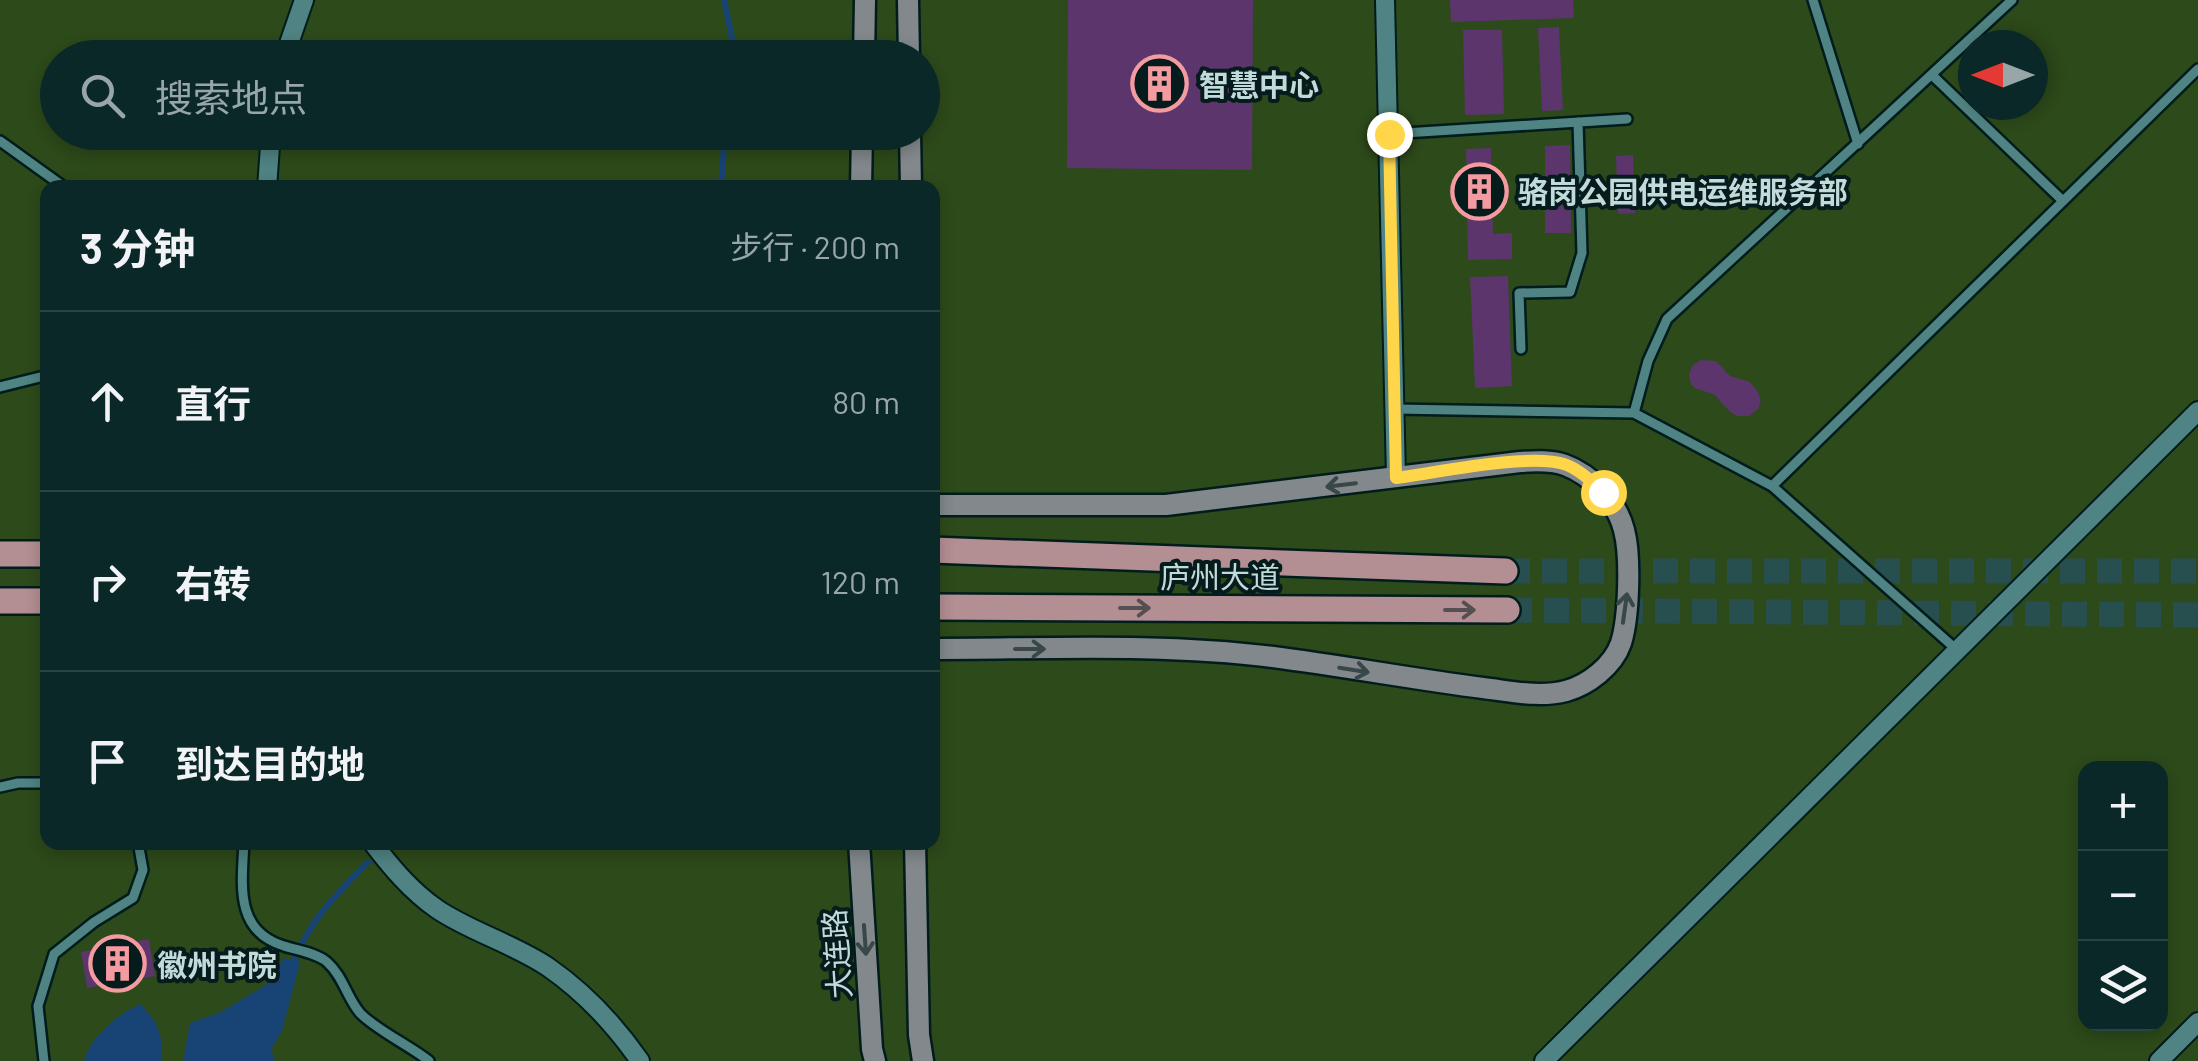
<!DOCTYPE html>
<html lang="zh">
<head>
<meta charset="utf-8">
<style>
	:root { --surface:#0a2828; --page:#183434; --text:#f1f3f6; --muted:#99a6a8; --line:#2a4445 }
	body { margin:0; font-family:Barlow,"Noto Sans SC",sans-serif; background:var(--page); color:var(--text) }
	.controls { position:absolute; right:30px; bottom:30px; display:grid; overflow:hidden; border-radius:20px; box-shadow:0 5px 15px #0003 }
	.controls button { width:90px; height:90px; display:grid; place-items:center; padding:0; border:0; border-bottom:2px solid var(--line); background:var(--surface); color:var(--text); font:50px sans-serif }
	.compass { position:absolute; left:1958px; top:30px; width:90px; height:90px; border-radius:50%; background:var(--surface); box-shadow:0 5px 15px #0003; rotate:270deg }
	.stop { position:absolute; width:30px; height:30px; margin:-22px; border:8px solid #ffd54a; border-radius:50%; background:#fff }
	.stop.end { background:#ffd54a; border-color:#fff; box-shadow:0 2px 10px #0008 }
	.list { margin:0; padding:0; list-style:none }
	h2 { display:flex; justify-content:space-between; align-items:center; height:130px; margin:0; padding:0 40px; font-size:42px }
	h2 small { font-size:32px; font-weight:400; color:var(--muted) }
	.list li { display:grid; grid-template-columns:65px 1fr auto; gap:30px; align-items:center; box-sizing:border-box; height:180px; padding:0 40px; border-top:2px solid var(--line) }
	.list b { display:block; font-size:38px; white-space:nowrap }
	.list em { font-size:32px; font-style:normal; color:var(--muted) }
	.icon { flex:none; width:55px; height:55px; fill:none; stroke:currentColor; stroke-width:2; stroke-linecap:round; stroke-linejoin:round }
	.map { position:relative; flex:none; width:2198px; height:1061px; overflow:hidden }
	.search { position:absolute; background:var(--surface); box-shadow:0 5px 15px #0003; left:40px; top:40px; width:900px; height:110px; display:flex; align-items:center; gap:25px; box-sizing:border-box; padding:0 35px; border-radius:55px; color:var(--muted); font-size:38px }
	.panel { position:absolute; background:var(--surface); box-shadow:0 5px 15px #0003; left:40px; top:180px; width:900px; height:670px; border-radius:20px }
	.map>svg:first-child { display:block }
</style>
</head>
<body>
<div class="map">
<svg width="2198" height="1061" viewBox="0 0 2198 1061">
	<rect width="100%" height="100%" fill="#0d3636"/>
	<!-- green -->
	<path fill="#2d4a1a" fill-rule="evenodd" d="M0 0H2198V1061H0ZM1973 45H2033V105H1973ZM58 58H922V132H58ZM48 188H932V842H48ZM2086 768H2160V1024H2086Z"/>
	<!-- water -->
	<path fill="#184375" d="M284 958 300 962 282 1031 271 1050 275 1061H183L190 1023 219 1013 266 985Z
		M140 1004C158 1021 163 1035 162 1061H84C91 1036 117 1015 140 1004Z"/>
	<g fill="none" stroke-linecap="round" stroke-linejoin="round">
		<!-- stream -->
		<path stroke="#184375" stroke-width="6" d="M724 0 732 38 731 58
			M721 188 725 132
			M294 960C313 916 335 896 368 862"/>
	</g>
	<!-- building -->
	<path fill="#5b356c" d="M1068 0H1253L1252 170 1067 168Z
		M1450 0H1573L1574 18 1451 22Z
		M1559 27 1563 110 1542 111 1538 28Z
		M1463 30H1502L1504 114 1465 115Z
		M1570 145 1571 233H1545V146Z
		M1491 148 1493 234 1512 233V259L1468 260 1466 149Z
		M1633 155 1635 213 1618 214 1616 156Z
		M1508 276 1512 386 1475 388 1470 277Z
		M1701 360 1716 361 1730 376 1750 382 1758 392 1761 400 1758 409 1749 416H1737L1729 411 1715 395 1695 388 1691 384 1689 374 1693 365Z
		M149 939 155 976 87 988 81 952Z"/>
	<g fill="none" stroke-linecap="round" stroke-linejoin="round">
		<!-- primary-tunnel -->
		<path stroke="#284f4f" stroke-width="25" stroke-dasharray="25 12" stroke-linecap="butt" d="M1505 571H2198
			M1507 610 2198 615"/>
		<defs>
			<path id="service" d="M1813 0 1858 144
				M1932 75 2063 201
				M1389 134 1627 119
				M0 141 64 187 70 188
				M1521 349 1519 293 1570 292 1582 253 1578 122
				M0 387 48 375
				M1395 409 1634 413 1772 486 1957 650
				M1634 413 1648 361 1667 319 2012 0
				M1772 486 2198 69
				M0 787 18 783H48
				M244 842C242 884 234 931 284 946 296 950 317 953 327 962 343 976 347 998 360 1013 376 1030 409 1045 429 1061
				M44 1061 38 1006 54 954 94 922 133 898 143 870 138 842"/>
			<path id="minor" d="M1385 0 1396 478
				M284 58 304 0
				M267 188 271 132
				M372 842C391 867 411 891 437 909 469 931 514 944 548 967 584 992 615 1025 640 1061
				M1544 1061 2198 411
				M2159 1061 2198 1022"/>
			<path id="secondary" d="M908 0 909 58
				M864 58 865 0
				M910 132 911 188
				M861 188 862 132
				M932 505H1166L1520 462C1534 461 1551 460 1565 465 1592 475 1617 502 1624 530 1631 556 1629 617 1621 643 1613 666 1588 685 1566 691 1539 698 1510 691 1483 688 1413 679 1343 666 1273 657 1160 643 1046 649 932 649
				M859 842 872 1049 875 1061
				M915 842 919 1035 923 1061"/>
			<path id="primary" d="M932 550 1505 571
				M0 554H48
				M0 601H48
				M932 607 1507 610"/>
		</defs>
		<!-- service casing -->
		<use href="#service" stroke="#011c1c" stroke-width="14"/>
		<!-- minor casing -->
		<use href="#minor" stroke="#011c1c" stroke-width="22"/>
		<!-- secondary casing -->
		<use href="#secondary" stroke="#011c1c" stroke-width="25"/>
		<!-- primary casing -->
		<use href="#primary" stroke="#011c1c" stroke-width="30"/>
		<!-- service -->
		<use href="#service" stroke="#508383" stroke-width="9"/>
		<!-- minor -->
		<use href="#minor" stroke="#508383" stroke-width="18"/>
		<!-- secondary -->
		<use href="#secondary" stroke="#82888b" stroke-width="20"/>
		<!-- primary -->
		<use href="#primary" stroke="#b38e93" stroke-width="25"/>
	</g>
	<!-- one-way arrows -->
	<defs><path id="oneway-shaft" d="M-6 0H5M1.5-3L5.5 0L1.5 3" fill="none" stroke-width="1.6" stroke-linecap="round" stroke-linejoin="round" transform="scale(2.5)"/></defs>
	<g stroke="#384748">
		<use href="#oneway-shaft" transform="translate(1341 485) rotate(173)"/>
		<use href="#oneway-shaft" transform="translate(1625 608) rotate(-82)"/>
		<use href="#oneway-shaft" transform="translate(1030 649)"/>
		<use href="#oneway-shaft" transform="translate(1354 670) rotate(9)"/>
		<use href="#oneway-shaft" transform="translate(865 940) rotate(86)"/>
	</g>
	<g stroke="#544f51">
		<use href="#oneway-shaft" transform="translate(1135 608)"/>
		<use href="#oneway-shaft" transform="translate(1460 610)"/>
	</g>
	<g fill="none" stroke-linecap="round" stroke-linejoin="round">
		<!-- route -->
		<path stroke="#ffd54a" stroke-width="12" d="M1389 134 1396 478C1435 473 1529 453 1564 464 1579 469 1591 481 1603 492"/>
	</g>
	<!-- icons -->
	<defs>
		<symbol id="building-ring" viewBox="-11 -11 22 22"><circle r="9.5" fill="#061b1b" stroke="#f49aa1" stroke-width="1.5"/><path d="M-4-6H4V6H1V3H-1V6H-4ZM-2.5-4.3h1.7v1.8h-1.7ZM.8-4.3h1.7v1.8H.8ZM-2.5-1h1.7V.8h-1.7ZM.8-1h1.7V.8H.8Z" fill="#f49aa1"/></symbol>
	</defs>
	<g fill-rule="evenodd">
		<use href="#building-ring" x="1128" y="52" width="63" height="63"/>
		<use href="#building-ring" x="1448" y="160" width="63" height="63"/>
		<use href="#building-ring" x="86" y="932" width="63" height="63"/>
	</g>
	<g text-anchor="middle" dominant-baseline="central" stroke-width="8" stroke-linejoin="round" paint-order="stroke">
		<!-- poi labels -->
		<g font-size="30" font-weight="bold" fill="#c1dbda" stroke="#061b1b" text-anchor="start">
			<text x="1199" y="84">智慧中心</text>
			<text x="1518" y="191">骆岗公园供电运维服务部</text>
			<text x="157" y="964">徽州书院</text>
		</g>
		<!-- street labels -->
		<g font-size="30" fill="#c1dbda" stroke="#061b1b">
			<text x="1220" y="576">庐州大道</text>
			<text transform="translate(836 954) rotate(-94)">大连路</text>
		</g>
	</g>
</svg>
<div class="controls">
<button>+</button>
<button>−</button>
<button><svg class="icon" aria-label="layers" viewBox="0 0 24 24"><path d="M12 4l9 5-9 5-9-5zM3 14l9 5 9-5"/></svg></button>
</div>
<svg class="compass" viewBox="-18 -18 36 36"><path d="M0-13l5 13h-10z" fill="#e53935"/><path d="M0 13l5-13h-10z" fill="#99a6a8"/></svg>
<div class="stop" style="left:1603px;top:492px"></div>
<div class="stop end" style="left:1389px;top:134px"></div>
<div class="search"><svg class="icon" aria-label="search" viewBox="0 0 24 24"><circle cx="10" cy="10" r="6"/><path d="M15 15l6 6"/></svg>搜索地点</div>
<section class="panel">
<h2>3 分钟<small>步行 · 200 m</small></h2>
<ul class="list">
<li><svg class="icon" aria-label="ahead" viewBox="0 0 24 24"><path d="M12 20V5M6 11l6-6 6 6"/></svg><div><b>直行</b></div><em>80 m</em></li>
<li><svg class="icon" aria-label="right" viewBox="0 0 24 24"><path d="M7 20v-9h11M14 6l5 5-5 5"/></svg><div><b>右转</b></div><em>120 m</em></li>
<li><svg class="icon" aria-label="arrive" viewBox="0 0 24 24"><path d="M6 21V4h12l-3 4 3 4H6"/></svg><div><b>到达目的地</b></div></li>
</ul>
</section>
</div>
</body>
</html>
